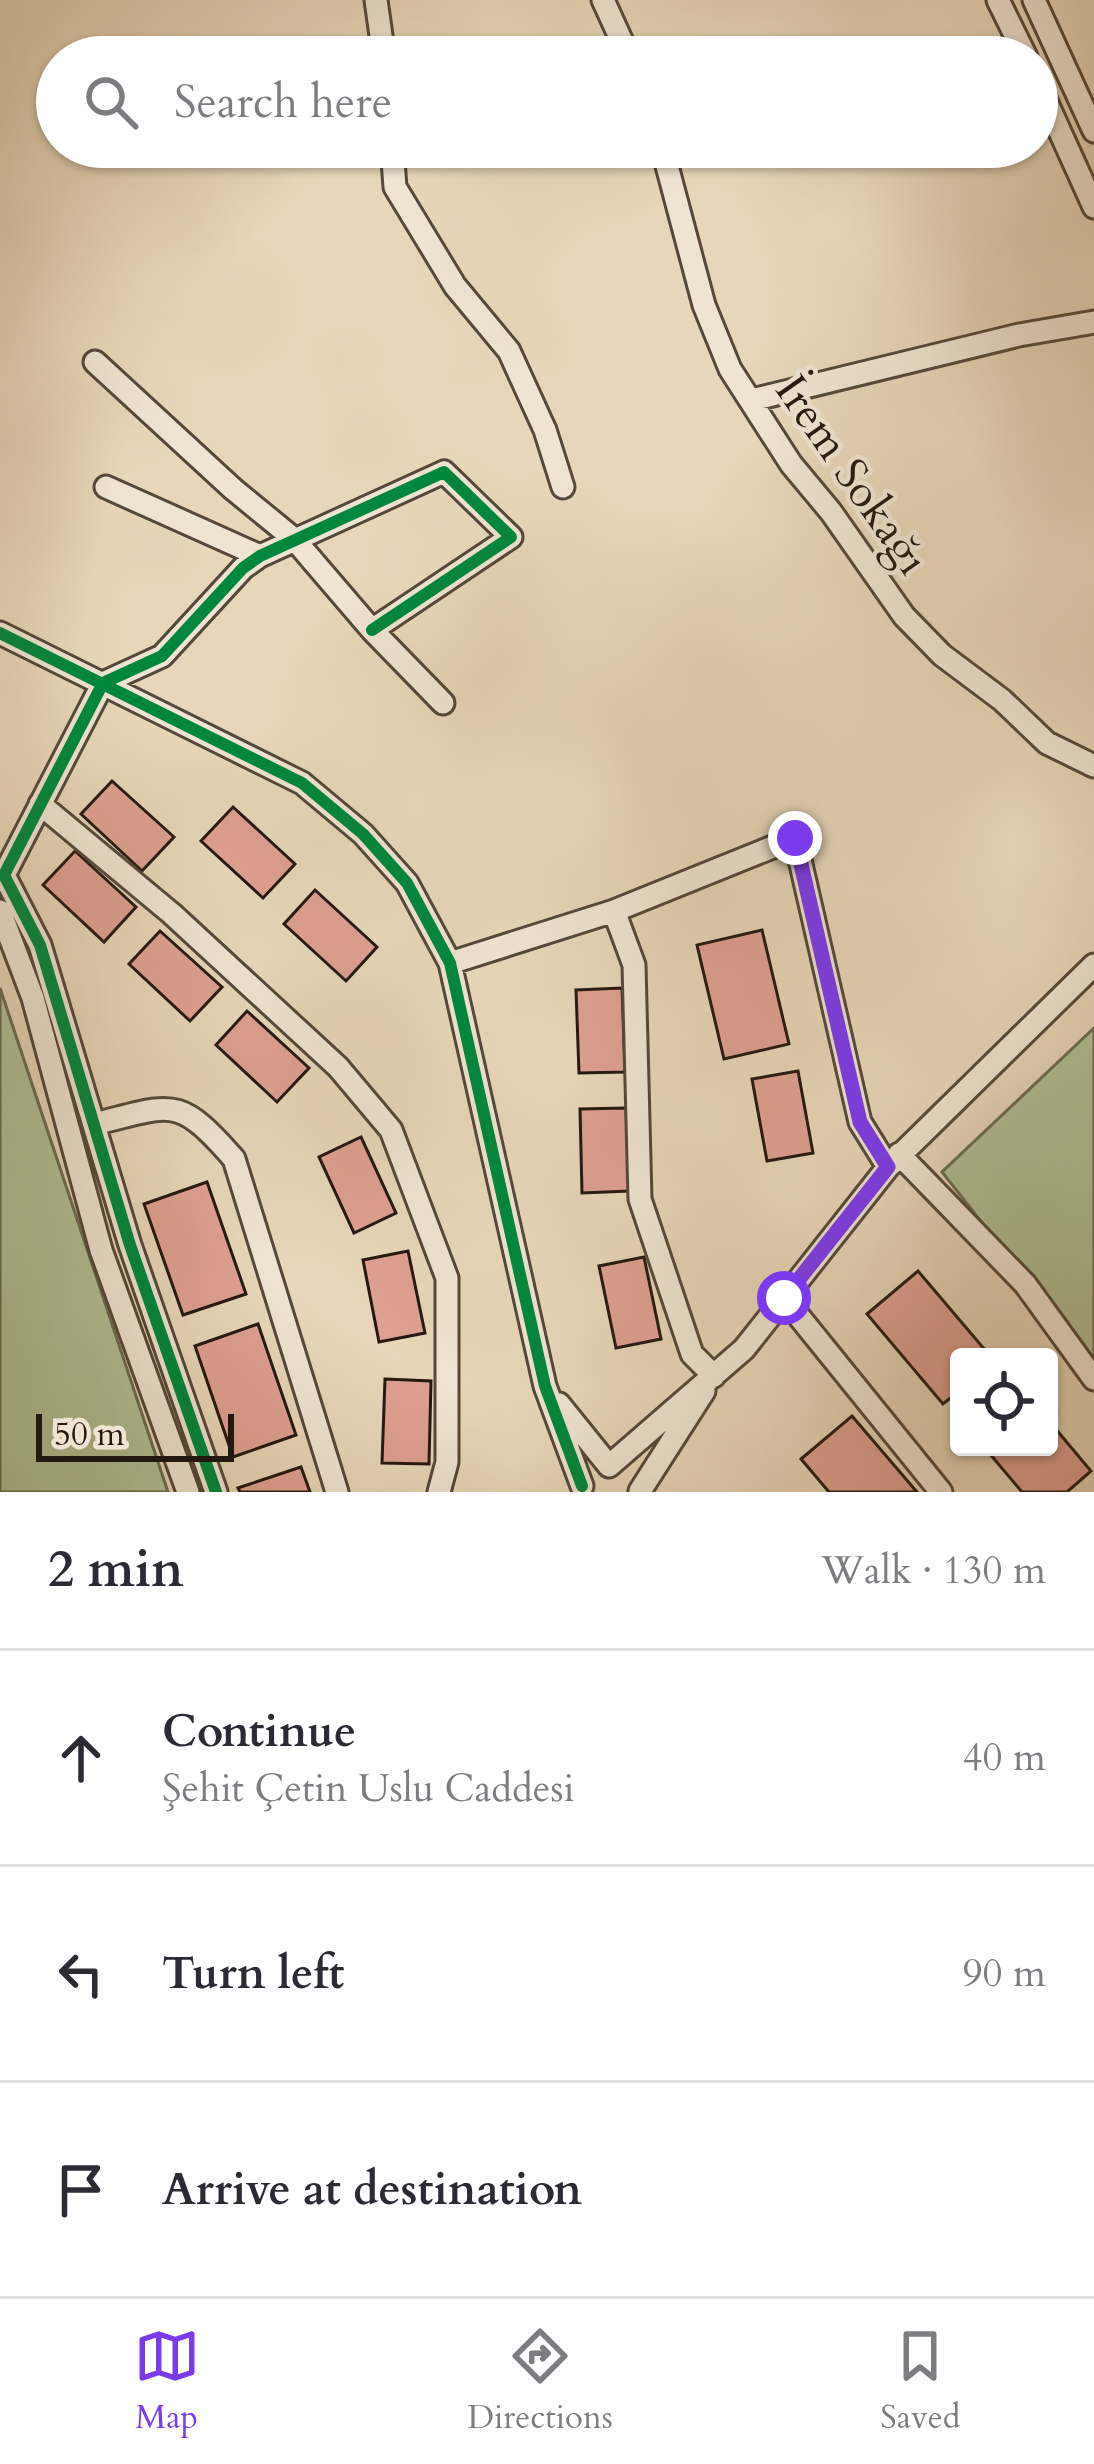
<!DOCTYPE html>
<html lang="en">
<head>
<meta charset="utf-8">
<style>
	:root { --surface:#fff; --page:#f7f7f7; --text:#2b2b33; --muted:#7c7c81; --line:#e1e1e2; --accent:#7c3aed }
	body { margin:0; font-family:Cardo,serif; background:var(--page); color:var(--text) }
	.controls { position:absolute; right:36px; bottom:36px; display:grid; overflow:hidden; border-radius:12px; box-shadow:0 3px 9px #0004 }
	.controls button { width:108px; height:108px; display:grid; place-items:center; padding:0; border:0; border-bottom:3px solid var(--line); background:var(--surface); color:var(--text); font:60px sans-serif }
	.scale { position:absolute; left:36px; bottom:30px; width:198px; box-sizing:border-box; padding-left:12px; border:6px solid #241910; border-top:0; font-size:33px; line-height:42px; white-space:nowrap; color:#241910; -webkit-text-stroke:9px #efe4d2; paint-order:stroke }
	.stop { position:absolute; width:36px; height:36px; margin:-27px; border:9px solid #7c3aed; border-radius:50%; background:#fff }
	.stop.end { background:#7c3aed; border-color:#fff; box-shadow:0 3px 12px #0008 }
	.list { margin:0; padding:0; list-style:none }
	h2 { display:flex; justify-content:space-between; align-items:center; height:156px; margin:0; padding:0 48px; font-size:51px }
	h2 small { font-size:39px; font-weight:400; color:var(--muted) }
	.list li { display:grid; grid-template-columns:78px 1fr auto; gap:36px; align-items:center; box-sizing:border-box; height:216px; padding:0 48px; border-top:3px solid var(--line) }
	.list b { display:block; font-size:45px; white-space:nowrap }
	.list p { margin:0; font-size:39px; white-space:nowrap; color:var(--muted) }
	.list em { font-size:39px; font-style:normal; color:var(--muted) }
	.icon { flex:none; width:66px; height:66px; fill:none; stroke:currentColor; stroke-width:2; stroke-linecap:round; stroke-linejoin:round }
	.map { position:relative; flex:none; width:1094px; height:1492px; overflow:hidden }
	.search { position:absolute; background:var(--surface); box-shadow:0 3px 9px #0004; left:36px; right:36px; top:36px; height:132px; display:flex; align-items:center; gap:30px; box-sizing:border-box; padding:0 42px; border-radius:66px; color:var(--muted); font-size:45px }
	.sheet { height:804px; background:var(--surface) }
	nav { display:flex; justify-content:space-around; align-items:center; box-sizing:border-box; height:168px; border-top:3px solid var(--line); background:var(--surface); font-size:33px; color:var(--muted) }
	nav a { display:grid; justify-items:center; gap:6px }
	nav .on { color:var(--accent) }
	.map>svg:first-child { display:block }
</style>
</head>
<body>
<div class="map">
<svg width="1094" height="1492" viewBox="0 0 1094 1492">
	<rect width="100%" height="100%" fill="#e7d6b9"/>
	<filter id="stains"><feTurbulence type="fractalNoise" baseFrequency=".00167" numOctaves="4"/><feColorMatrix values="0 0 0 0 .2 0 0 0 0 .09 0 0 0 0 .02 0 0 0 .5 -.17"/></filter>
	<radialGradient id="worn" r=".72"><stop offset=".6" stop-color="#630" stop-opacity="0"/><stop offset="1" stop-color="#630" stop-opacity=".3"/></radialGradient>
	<!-- green -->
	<path fill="#afbf94" stroke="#6a6c52" stroke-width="3" d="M0 988 168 1492H0Z
		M1094 1028V1365L942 1172Z"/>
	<!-- building -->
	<path fill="#dea092" stroke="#241910" stroke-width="3" d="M112 781 174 837 142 871 81 814Z
		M233 807 295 864 263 898 201 841Z
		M75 851 136 907 104 942 43 885Z
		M315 890 377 947 346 981 284 924Z
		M762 930 789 1044 724 1059 697 945Z
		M160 931 222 987 190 1021 129 964Z
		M622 988 625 1072 579 1073 576 990Z
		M247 1011 309 1068 277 1102 216 1045Z
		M798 1071 813 1153 767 1161 752 1079Z
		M626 1108 629 1191 582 1193 580 1109Z
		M361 1137 396 1213 354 1233 319 1157Z
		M207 1182 246 1294 183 1315 144 1204Z
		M408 1251 425 1333 379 1342 363 1260Z
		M644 1257 661 1339 616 1348 599 1266Z
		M918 1271 991 1357H959V1391L943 1404 867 1314Z
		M258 1324 296 1435 233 1457 195 1346Z
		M385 1379 431 1381 429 1464 382 1463Z
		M852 1416 917 1492H829L801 1459Z
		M1049 1421 1091 1471 1067 1492H1022L984 1447H1049Z
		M301 1467 310 1492H240L238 1488Z"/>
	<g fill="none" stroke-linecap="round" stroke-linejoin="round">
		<defs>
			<path id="minor" d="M376 0 384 57
				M603 0 629 57
				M998 0 1026 57
				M1034 0 1094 131
				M1037 81 1094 207
				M392 147 395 187 455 286 509 351 545 430 563 487
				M662 147 704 305 730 369 791 464 831 512 904 616 942 655 1002 700 1047 743 1094 766
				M95 362 233 489 294 539 372 630 443 703
				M752 400 1019 335 1094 322
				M106 487 260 556
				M0 633 302 783 363 834 407 883 450 963 545 1386 582 1486
				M40 804 172 914 338 1067 391 1130 447 1278V1462L439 1492
				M0 911 33 998 101 1250 188 1492
				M614 911 634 965 640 1199 692 1354 714 1376
				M450 963 614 911 795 838 860 1122 888 1167
				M94 1124C173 1105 177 1094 234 1159L337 1492
				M899 1154 1025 1284 1094 1379
				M784 1298 941 1492
				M559 1404 609 1466 744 1349 888 1167 1094 965
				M640 1491 704 1391
				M216 1492 130 1245 40 945 4 875 103 683 162 656 243 568 260 556 444 472 511 537 372 630"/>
		</defs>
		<!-- minor casing -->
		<use href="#minor" stroke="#55483a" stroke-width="27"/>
		<!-- minor -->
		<use href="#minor" stroke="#efe4d2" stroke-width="21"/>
		<defs>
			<path id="cycleway" d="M0 633 302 783 363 834 407 883 450 963 545 1386 582 1486
				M216 1492 130 1245 40 945 4 875 103 683 162 656 243 568 260 556 444 472 511 537 372 630"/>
		</defs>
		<!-- cycleway casing -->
		<use href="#cycleway" stroke="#efe4d2" stroke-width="20"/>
		<!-- cycleway -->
		<use href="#cycleway" stroke="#00873e" stroke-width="12"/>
	</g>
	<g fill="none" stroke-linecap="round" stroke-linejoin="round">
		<!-- route -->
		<path stroke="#7c3aed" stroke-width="15" d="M784 1298 888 1167 860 1122 795 838"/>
	</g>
	<g text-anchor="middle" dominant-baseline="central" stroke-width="9" stroke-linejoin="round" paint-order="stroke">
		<!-- street labels -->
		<g font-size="45" fill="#241910" stroke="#efe4d2">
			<text transform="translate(852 475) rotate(55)">İrem Sokağı</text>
		</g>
	</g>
	<rect width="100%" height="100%" filter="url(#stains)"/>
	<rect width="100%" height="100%" fill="url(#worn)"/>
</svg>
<div class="controls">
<button><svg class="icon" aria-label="locate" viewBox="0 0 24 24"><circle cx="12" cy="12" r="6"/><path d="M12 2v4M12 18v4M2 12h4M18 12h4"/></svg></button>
</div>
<div class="scale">50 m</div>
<div class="stop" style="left:784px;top:1298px"></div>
<div class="stop end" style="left:795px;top:838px"></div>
<div class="search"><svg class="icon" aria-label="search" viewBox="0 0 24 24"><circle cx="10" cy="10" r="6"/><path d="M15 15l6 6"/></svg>Search here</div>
</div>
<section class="sheet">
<h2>2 min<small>Walk · 130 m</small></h2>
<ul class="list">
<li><svg class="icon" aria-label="ahead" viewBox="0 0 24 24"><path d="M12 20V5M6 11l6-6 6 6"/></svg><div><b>Continue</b><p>Şehit Çetin Uslu Caddesi</p></div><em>40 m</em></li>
<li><svg class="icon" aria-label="left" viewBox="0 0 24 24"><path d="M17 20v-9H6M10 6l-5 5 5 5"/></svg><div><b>Turn left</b></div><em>90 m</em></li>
<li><svg class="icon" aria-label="arrive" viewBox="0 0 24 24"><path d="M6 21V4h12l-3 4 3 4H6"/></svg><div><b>Arrive at destination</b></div></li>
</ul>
</section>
<nav>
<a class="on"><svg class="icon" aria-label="map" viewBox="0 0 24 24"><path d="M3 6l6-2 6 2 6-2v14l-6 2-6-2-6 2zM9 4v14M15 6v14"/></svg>Map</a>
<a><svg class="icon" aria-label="directions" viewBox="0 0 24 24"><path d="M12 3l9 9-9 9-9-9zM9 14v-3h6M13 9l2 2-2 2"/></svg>Directions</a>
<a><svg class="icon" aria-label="saved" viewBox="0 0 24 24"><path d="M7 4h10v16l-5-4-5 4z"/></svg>Saved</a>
</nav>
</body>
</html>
